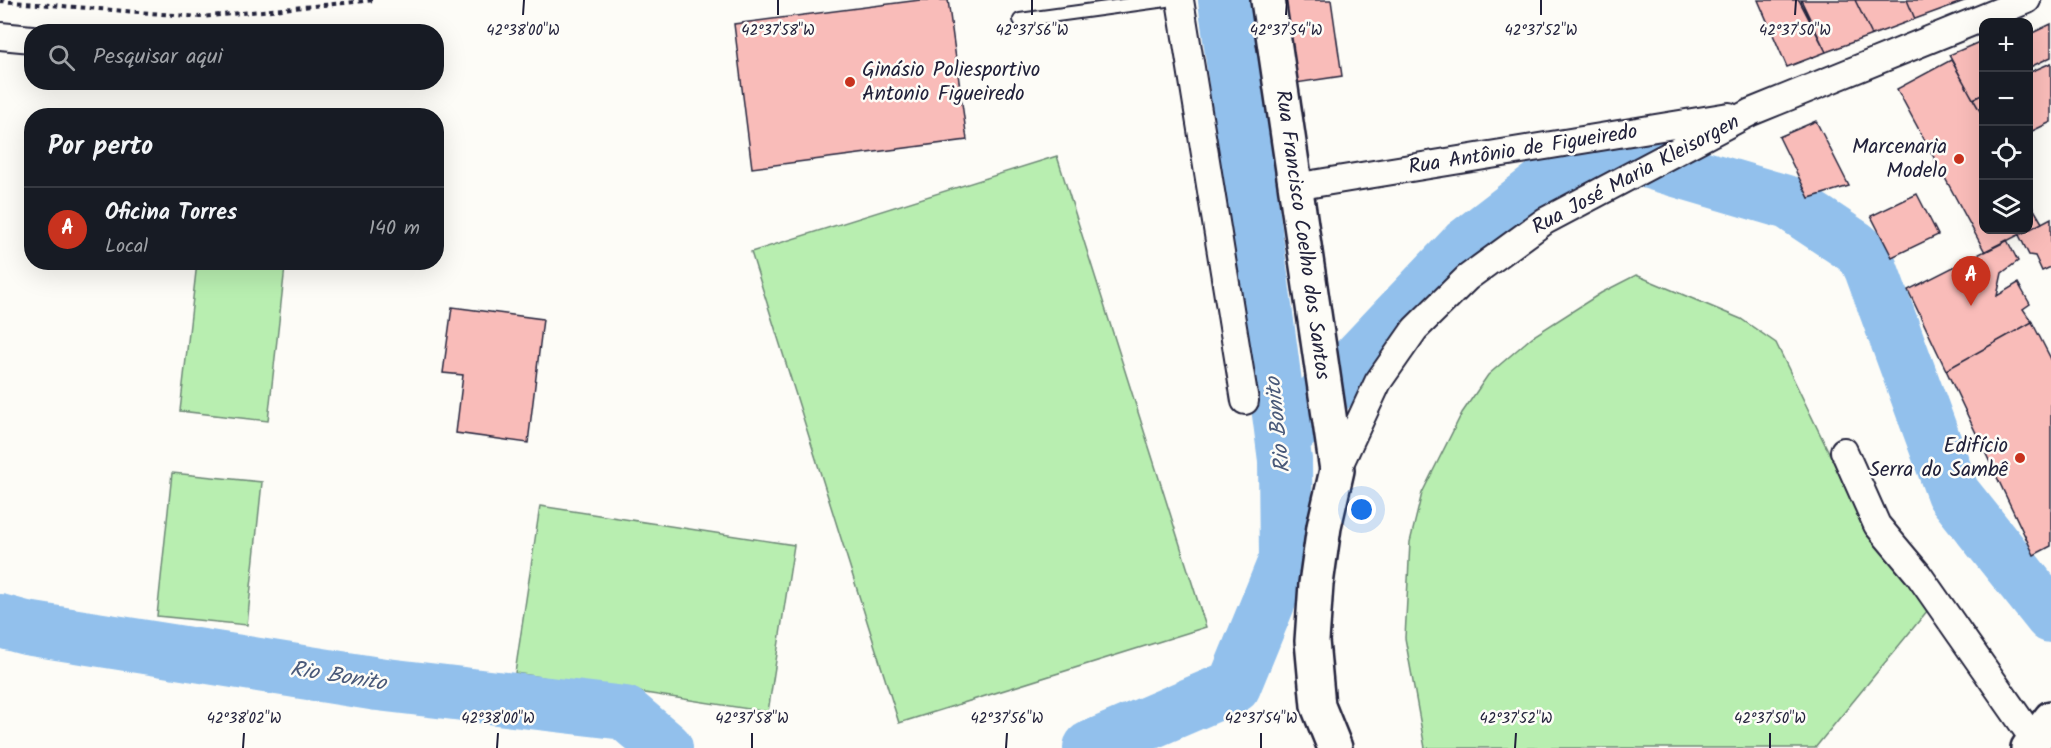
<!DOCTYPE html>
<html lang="pt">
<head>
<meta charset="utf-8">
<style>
	:root { --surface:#171b24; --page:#242831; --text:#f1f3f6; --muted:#9ea1a6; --line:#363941; --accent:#c8321e }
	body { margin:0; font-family:Kalam,sans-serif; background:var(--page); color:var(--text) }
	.controls { position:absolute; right:18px; top:18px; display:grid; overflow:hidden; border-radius:12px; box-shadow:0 6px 24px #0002 }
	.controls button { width:54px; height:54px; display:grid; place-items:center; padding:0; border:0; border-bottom:2px solid var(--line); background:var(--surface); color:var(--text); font:30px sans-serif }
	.you { position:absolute; left:1362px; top:510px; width:21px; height:21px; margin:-15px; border:4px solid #fff; border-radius:50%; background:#1a73e8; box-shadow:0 0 0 9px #1a73e833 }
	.badge { display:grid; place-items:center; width:39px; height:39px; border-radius:50%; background:var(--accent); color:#fff; font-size:20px; font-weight:700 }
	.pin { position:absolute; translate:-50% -50px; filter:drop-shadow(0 2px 3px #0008) }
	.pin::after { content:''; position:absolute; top:32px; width:21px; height:18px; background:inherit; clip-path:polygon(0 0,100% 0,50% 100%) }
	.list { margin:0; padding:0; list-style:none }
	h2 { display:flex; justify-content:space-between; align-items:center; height:78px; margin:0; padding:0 24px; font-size:26px }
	h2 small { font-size:20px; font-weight:400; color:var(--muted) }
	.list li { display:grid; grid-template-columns:39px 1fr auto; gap:18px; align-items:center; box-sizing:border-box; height:84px; padding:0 24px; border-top:2px solid var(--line) }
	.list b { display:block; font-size:22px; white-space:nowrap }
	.list p { margin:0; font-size:20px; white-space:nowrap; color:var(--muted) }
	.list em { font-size:20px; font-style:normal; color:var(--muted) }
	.icon { flex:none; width:33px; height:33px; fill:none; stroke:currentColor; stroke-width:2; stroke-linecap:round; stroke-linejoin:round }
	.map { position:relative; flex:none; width:2051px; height:748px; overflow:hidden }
	.search { position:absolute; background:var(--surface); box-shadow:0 6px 24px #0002; left:24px; top:24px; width:420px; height:66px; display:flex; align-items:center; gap:15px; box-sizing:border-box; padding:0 21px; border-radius:24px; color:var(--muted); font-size:22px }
	.panel { position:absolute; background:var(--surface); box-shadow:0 6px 24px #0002; left:24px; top:108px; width:420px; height:162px; border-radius:24px }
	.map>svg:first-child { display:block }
</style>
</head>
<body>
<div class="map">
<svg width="2051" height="748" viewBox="0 0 2051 748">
	<rect width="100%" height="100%" fill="#fdfcf7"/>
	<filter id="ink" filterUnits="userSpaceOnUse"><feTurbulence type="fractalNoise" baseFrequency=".0167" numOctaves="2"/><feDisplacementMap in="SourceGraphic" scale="12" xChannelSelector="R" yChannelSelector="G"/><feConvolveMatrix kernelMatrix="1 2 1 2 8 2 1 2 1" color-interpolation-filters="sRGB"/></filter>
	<g filter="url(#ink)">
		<!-- green -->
		<path fill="#b8eeb0" stroke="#6d8876" stroke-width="1.5" d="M1057 156 1206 627 899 723 751 252Z
			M250 263 285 267 268 421 180 411 197 263Z
			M1636 275 1741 319 1776 343 1866 529 1928 610 1815 748H1425L1405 638 1410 542 1422 493 1462 413 1488 375 1532 337 1601 293Z
			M172 473 262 482 247 625 157 616Z
			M540 506 794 545 768 712 515 673Z"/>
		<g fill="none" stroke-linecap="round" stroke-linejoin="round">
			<!-- river -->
			<path stroke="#92c0ec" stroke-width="54" d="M1283 438 1466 245 1549 181 1574 169 1619 158 1639 159 1789 203 1855 247 1865 256 1871 269 1953 493 2051 616
				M0 621 26 628 378 684 625 713 666 748
				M1090 748 1234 686 1286 559 1285 460 1225 0"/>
		</g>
		<!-- building -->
		<path fill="#f9bcb9" stroke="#22223b" stroke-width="1.5" d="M920 0H948L967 140 752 168 734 24Z
			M1286 0H1331L1342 76 1296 83Z
			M1758 0H1799L1826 52 1787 67Z
			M1801 0H1855L1872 35 1826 52Z
			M1855 0H1907L1915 19 1872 35Z
			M1907 0H1967L1915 19Z
			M2051 24V57L2028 68V35Z
			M1984 40V94L1973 99 1949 55Z
			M1951 60 1984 118V230H2028V199L2042 223 1985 252 1897 89Z
			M2051 63V122L2028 133V73Z
			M1984 94V118L1973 99Z
			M1816 121 1849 186 1809 198 1779 137Z
			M1917 194 1938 235 1892 257 1871 216Z
			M2051 218V267L2042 271 2035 256 2029 255 2019 235Z
			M2007 240 2018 261 2002 273 1997 296 2018 283 2030 304 2023 309 2032 322 1946 370 1908 290Z
			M452 307 543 319 528 443 456 433 463 375 443 373Z
			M2032 322 2051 359V546L2034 555 1946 370Z"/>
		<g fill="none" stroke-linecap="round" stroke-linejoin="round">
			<defs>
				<path id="lane" d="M1020 20 1166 0"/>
				<path id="street" d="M1180 0 1245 401
					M0 36 32 39
					M1294 187 1729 116
					M1844 451 1877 525 1918 574 2034 740
					M1337 470 1378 382 1415 329 1467 278 1545 221 1751 112 2027 0"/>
				<path id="secondary" d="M1268 0 1337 470 1324 527 1316 584 1312 641 1318 706 1335 748
					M2028 748 2051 718"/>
			</defs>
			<!-- lane casing -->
			<use href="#lane" stroke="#22223b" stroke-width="16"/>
			<!-- street casing -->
			<use href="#street" stroke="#22223b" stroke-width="30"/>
			<!-- secondary casing -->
			<use href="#secondary" stroke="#22223b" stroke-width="38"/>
			<!-- path -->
			<path stroke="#22223b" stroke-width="4" stroke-dasharray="4.5 4.5" stroke-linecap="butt" d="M0 1 200 17 375 0"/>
			<!-- lane -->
			<use href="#lane" stroke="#fdfcf7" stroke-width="12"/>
			<!-- street -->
			<use href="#street" stroke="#fdfcf7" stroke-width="26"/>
			<!-- secondary -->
			<use href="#secondary" stroke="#fdfcf7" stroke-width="33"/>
		</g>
	</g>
	<!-- ticks -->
	<path fill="none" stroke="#22223b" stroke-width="2" d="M523 15 524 0M778 15V0M1032 15V0M1286 15 1287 0M1541 15V0M1795 15 1796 0M243 748 244 733M497 748 498 733M752 748V733M1006 748 1007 733M1261 748V733M1515 748 1516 733M1770 748V733"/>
	<!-- markers -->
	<g fill="#c8321e" stroke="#fdfcf7" stroke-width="2">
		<circle cx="850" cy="82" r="6"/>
		<circle cx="1959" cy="159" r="6"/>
		<circle cx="2020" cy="458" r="6"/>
	</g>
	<g text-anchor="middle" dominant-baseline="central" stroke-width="5" stroke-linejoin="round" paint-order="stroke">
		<!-- poi labels -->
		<g font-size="21" fill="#22223b" stroke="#fdfcf7" text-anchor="end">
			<text x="862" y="70" text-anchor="start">Ginásio Poliesportivo<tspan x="862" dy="24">Antonio Figueiredo</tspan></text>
			<text x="1947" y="147">Marcenaria<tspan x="1947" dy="24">Modelo</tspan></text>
			<text x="2008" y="446">Edifício<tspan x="2008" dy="24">Serra do Sambê</tspan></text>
		</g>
		<!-- street labels -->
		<g font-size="21" fill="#22223b" stroke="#fdfcf7">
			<text transform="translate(1523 150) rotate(-9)">Rua Antônio de Figueiredo</text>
			<text transform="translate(1636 175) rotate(-28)">Rua José Maria Kleisorgen</text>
			<text transform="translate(1302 235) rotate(82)">Rua Francisco Coelho dos Santos</text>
		</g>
		<!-- water labels -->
		<g font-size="22" font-style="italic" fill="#495979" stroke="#fdfcf7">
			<text transform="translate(1279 425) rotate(-96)">Rio Bonito</text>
			<text transform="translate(338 677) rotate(9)">Rio Bonito</text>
		</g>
	</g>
	<g font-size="15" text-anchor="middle" fill="#22223b" stroke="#fdfcf7" stroke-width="5" stroke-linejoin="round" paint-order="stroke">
		<text x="523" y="35">42°38'00"W</text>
		<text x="778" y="35">42°37'58"W</text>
		<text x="1032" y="35">42°37'56"W</text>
		<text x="1286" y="35">42°37'54"W</text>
		<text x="1541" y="35">42°37'52"W</text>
		<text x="1795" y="35">42°37'50"W</text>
		<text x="244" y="723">42°38'02"W</text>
		<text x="498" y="723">42°38'00"W</text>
		<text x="752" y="723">42°37'58"W</text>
		<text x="1007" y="723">42°37'56"W</text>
		<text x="1261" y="723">42°37'54"W</text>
		<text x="1516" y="723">42°37'52"W</text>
		<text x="1770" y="723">42°37'50"W</text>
	</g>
</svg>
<div class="controls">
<button>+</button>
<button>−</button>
<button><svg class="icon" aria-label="locate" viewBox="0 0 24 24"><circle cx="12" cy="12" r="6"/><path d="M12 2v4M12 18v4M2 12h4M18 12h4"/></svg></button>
<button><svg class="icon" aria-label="layers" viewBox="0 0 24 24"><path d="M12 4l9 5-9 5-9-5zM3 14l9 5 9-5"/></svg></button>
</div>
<div class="you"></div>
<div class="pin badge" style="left:1971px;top:306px">A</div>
<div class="search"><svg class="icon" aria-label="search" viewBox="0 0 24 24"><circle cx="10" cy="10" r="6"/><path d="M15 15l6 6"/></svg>Pesquisar aqui</div>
<section class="panel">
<h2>Por perto<small></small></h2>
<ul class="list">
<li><span class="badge">A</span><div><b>Oficina Torres</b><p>Local</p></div><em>140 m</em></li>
</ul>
</section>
</div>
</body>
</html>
